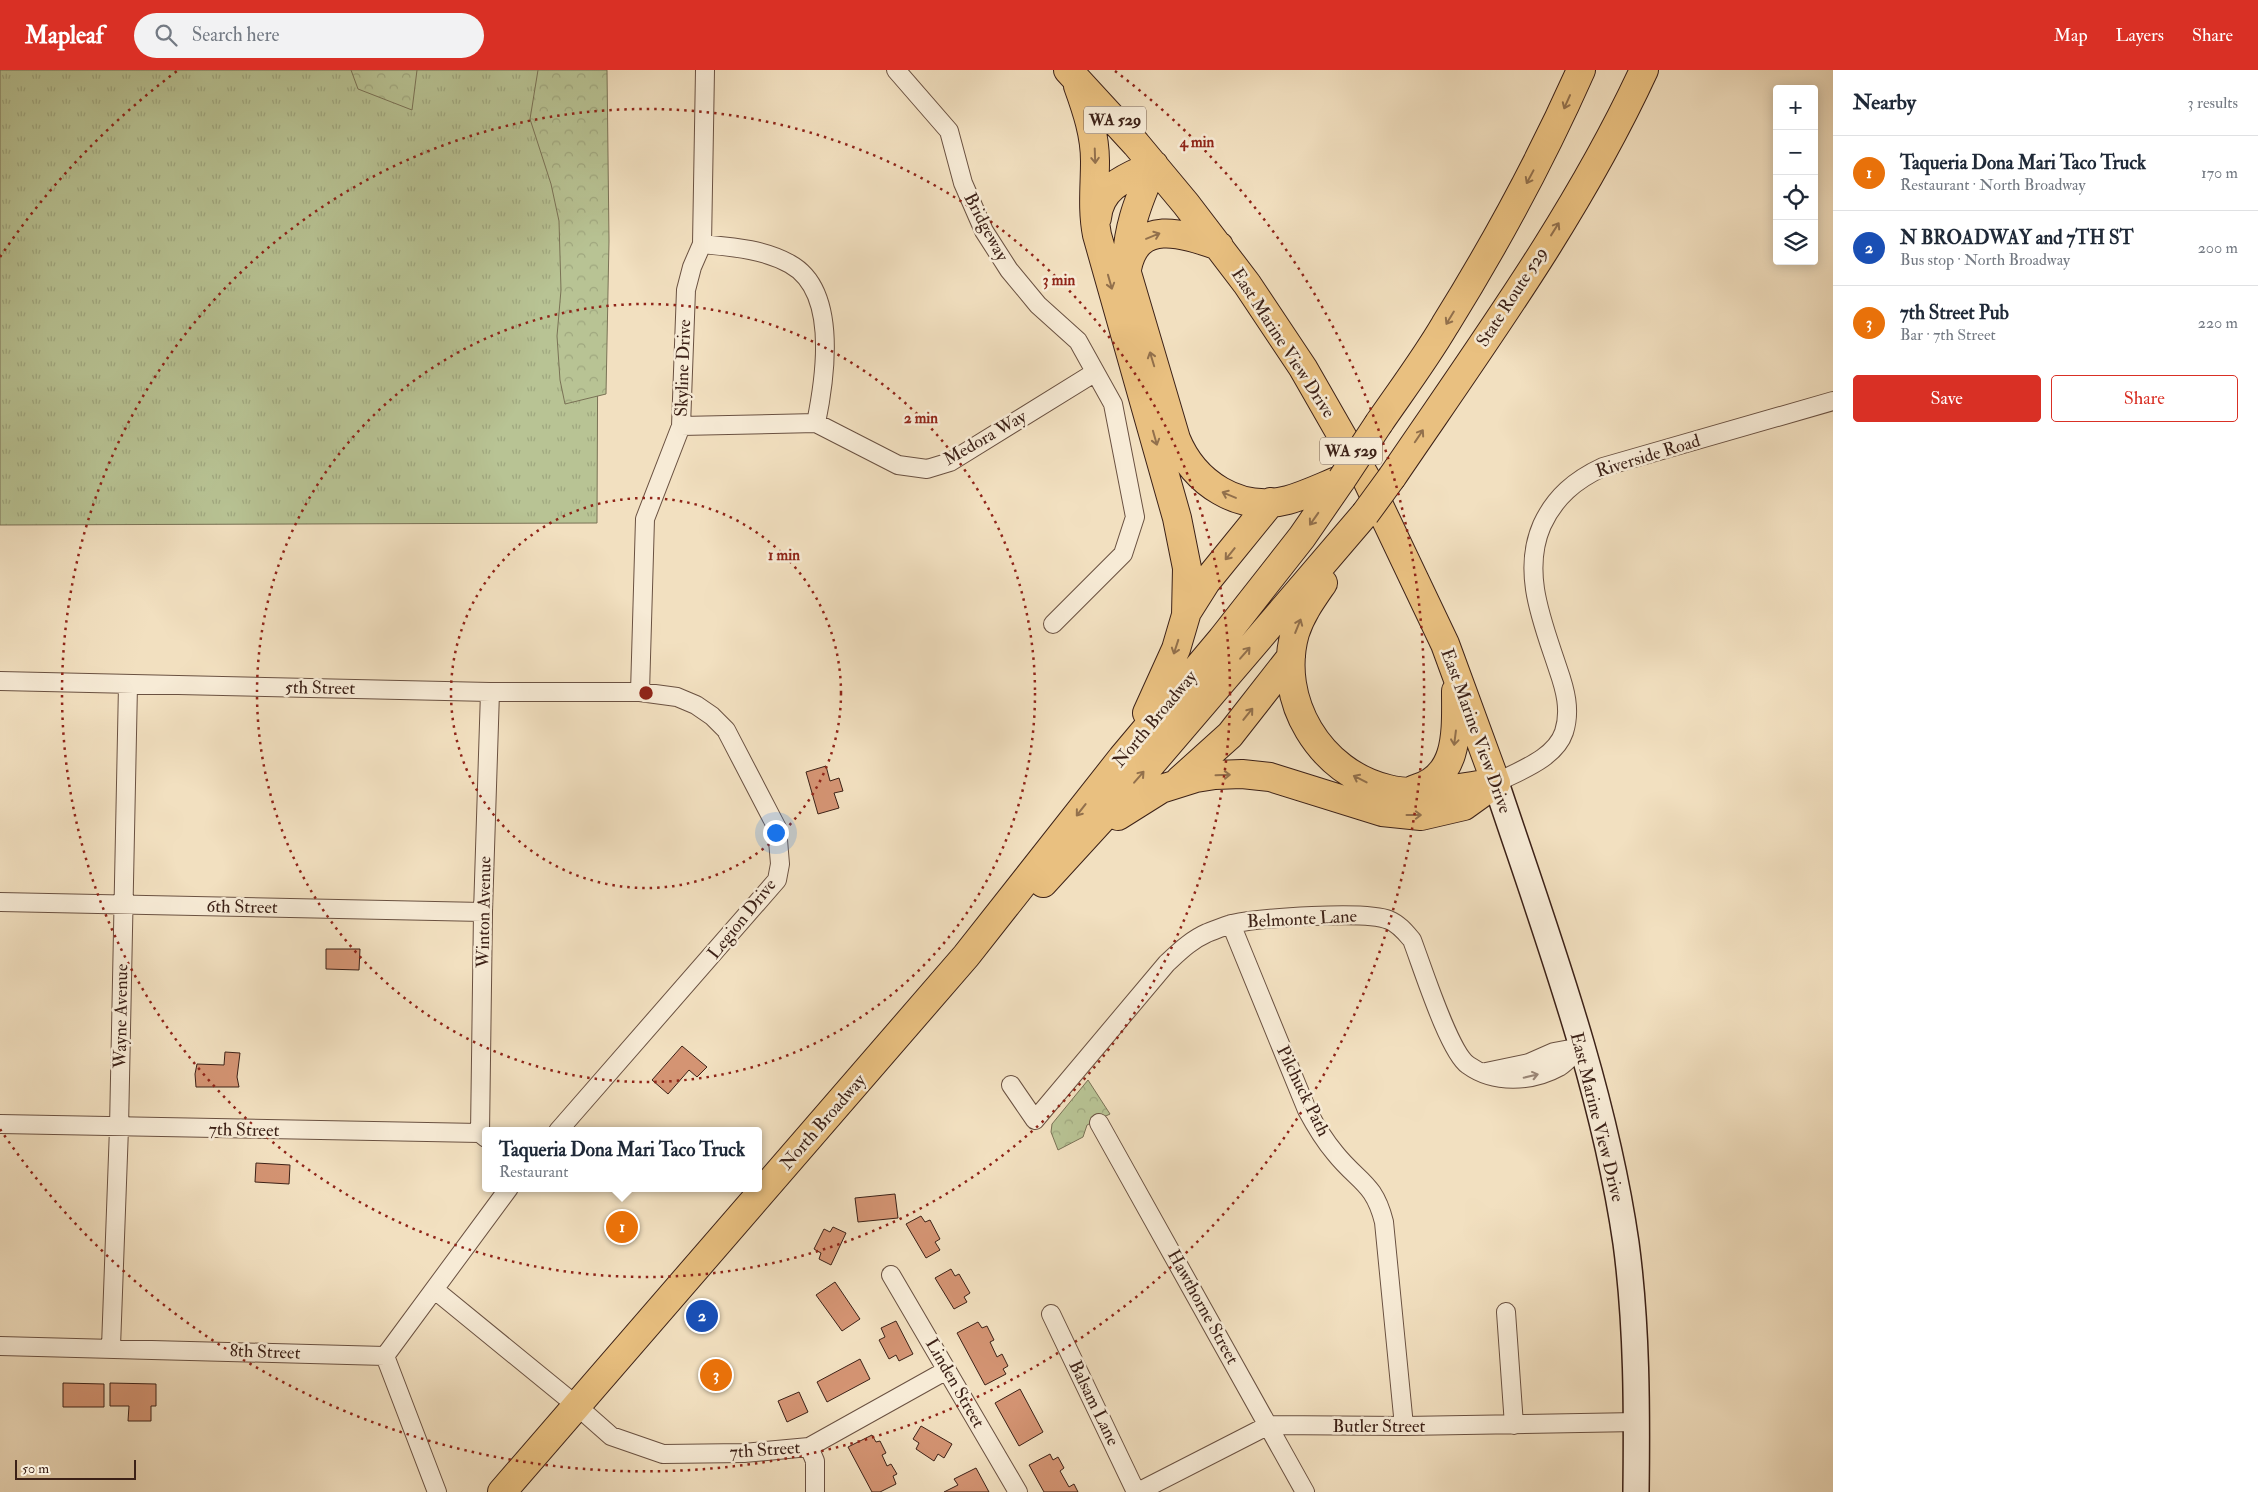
<!DOCTYPE html>
<html lang="en">
<head>
<meta charset="utf-8">
<style>
	:root { --surface:#fff; --page:#f2f2f3; --text:#1f2937; --muted:#747a83; --line:#e0e1e3; --accent:#d93025 }
	body { margin:0; font-family:"IM FELL Double Pica",serif; background:var(--page); color:var(--text) }
	.controls { position:absolute; right:15px; top:15px; display:grid; overflow:hidden; border-radius:5px; box-shadow:0 2px 12px #0003 }
	.controls button { width:45px; height:45px; display:grid; place-items:center; padding:0; border:0; border-bottom:1px solid var(--line); background:var(--surface); color:var(--text); font:25px sans-serif }
	.scale { position:absolute; left:15px; bottom:12px; width:121px; box-sizing:border-box; padding-left:5px; border:2px solid #3c2117; border-top:0; font-size:14px; line-height:18px; white-space:nowrap; color:#3c2117; -webkit-text-stroke:4px #f7ebd6; paint-order:stroke }
	.you { position:absolute; left:775px; top:762px; width:18px; height:18px; margin:-12px; border:4px solid #fff; border-radius:50%; background:#1a73e8; box-shadow:0 0 0 8px #1a73e833 }
	.badge { display:grid; place-items:center; width:32px; height:32px; border-radius:50%; background:var(--accent); color:#fff; font-size:16px; font-weight:700 }
	.pin { position:absolute; translate:-50% -50%; border:2px solid #fff; box-shadow:0 1px 5px #0006 }
	.popup { position:absolute; left:482px; top:1057px; width:280px; height:65px; box-sizing:border-box; display:grid; place-content:center; border-radius:5px; background:var(--surface); filter:drop-shadow(0 1px 4px #0005); font-size:16px; white-space:nowrap; color:var(--muted) }
	.popup b { font-size:19px; color:var(--text) }
	.popup::after { content:''; position:absolute; left:50%; top:100%; margin-left:-10px; border:10px solid transparent; border-top-color:var(--surface) }
	.list { margin:0; padding:0; list-style:none }
	h2 { display:flex; justify-content:space-between; align-items:center; height:65px; margin:0; padding:0 20px; font-size:21px }
	h2 small { font-size:16px; font-weight:400; color:var(--muted) }
	.list li { display:grid; grid-template-columns:32px 1fr auto; gap:15px; align-items:center; box-sizing:border-box; height:75px; padding:0 20px; border-top:1px solid var(--line) }
	.list b { display:block; font-size:19px; white-space:nowrap }
	.list p { margin:0; font-size:16px; white-space:nowrap; color:var(--muted) }
	.list em { font-size:16px; font-style:normal; color:var(--muted) }
	.actions { display:flex; gap:10px; padding:15px 20px }
	.actions a { flex:1; padding:11px 0; border:1px solid var(--accent); border-radius:5px; text-align:center; font-size:18px; color:var(--accent) }
	.actions .main { background:var(--accent); color:#fff }
	.icon { flex:none; width:28px; height:28px; fill:none; stroke:currentColor; stroke-width:2; stroke-linecap:round; stroke-linejoin:round }
	.map { position:relative; flex:none; width:1833px; height:1422px; overflow:hidden }
	header { display:flex; align-items:center; gap:30px; box-sizing:border-box; height:70px; padding:0 25px; background:var(--accent); color:#fff }
	header strong { font-size:24px }
	nav { display:flex; gap:28px; margin-inline-start:auto; font-size:18px }
	.search { width:350px; height:45px; background:var(--page); display:flex; align-items:center; gap:12px; box-sizing:border-box; padding:0 18px; border-radius:28px; color:var(--muted); font-size:19px }
	main { display:flex }
	aside { flex:1; background:var(--surface) }
	.map>svg:first-child { display:block }
</style>
</head>
<body>
<header>
<strong>Mapleaf</strong>
<div class="search"><svg class="icon" aria-label="search" viewBox="0 0 24 24"><circle cx="10" cy="10" r="6"/><path d="M15 15l6 6"/></svg>Search here</div>
<nav><a>Map</a><a>Layers</a><a>Share</a></nav>
</header>
<main>
<div class="map">
<svg width="1833" height="1422" viewBox="0 0 1833 1422">
	<defs>
		<pattern id="grass-tufts" width="24" height="20" patternUnits="userSpaceOnUse" patternTransform="scale(1.25)"><rect width="24" height="20" fill="#b8c394"/><path d="M3 7l-1-3M5 7V3M7 7l1-3M15 17l-1-3M17 17v-4M19 17l1-3" fill="none" stroke="#9fa77f"/></pattern>
		<pattern id="forest-crowns" width="20" height="18" patternUnits="userSpaceOnUse" patternTransform="scale(1.25)"><rect width="20" height="18" fill="#b8c394"/><path d="M2 6a3 3 0 1 1 6 0M12 15a3 3 0 1 1 6 0" fill="none" stroke="#9fa77f"/></pattern>
	</defs>
	<rect width="100%" height="100%" fill="#f2e0c0"/>
	<filter id="stains"><feTurbulence type="fractalNoise" baseFrequency=".004" numOctaves="4"/><feColorMatrix values="0 0 0 0 .2 0 0 0 0 .09 0 0 0 0 .02 0 0 0 .5 -.17"/></filter>
	<radialGradient id="worn" r=".72"><stop offset=".6" stop-color="#630" stop-opacity="0"/><stop offset="1" stop-color="#630" stop-opacity=".3"/></radialGradient>
	<!-- grass -->
	<path fill="url(#grass-tufts)" stroke="#7a7256" d="M0 0H599L597 453 0 455Z"/>
	<!-- forest -->
	<path fill="url(#forest-crowns)" stroke="#7a7256" d="M351 0H417L412 40 358 19Z
		M538 0H607L609 171 606 324 565 334 560 310 557 266 561 220 559 151 551 114 530 49Z
		M1088 1010 1110 1044 1087 1055 1083 1067 1058 1080 1051 1062 1052 1054Z"/>
	<!-- building -->
	<path fill="#d49473" stroke="#3c2117" d="M826 696 830 711 839 708 843 721 834 723 839 738 818 744 806 702Z
		M326 879H360L359 900 326 899Z
		M682 976 707 997 697 1007 689 1000 668 1024 652 1010Z
		M225 982 240 983 237 1007 239 1017H196L195 1004 197 994 224 995Z
		M256 1093 290 1095 289 1114 255 1112Z
		M895 1124 898 1148 858 1152 855 1128Z
		M921 1146 925 1152 930 1150 940 1169 935 1172 940 1180 926 1188 906 1154Z
		M833 1157 846 1163 831 1195 819 1189 821 1183 814 1179 824 1159 830 1162Z
		M951 1199 955 1206 959 1204 970 1223 964 1227 967 1232 954 1239 935 1208Z
		M835 1212 860 1249 842 1261 816 1225Z
		M896 1251 913 1284 899 1291 896 1285 889 1289 879 1270 885 1267 881 1258Z
		M978 1252 982 1258 987 1256 994 1270 990 1272 997 1287 1002 1284 1008 1296 1003 1299 1006 1304 985 1315 957 1263Z
		M860 1289 870 1309 827 1332 817 1312Z
		M63 1313 104 1314V1337H63Z
		M110 1313 156 1314V1336H151V1351H128L129 1336H110Z
		M1020 1319 1043 1362 1019 1376 995 1333Z
		M799 1322 808 1342 787 1352 778 1331Z
		M921 1356 952 1374 944 1388 938 1384 934 1391 916 1379 919 1373 913 1369Z
		M872 1365 876 1372 880 1371 886 1383 882 1385 887 1396 891 1394 897 1404 893 1406 896 1414 880 1422H872L848 1377Z
		M1050 1384 1053 1390 1058 1387 1064 1398 1060 1401 1069 1417 1074 1414 1078 1422H1044L1029 1395Z
		M976 1398 989 1422H944L958 1415 954 1409Z"/>
	<g fill="none" stroke-linecap="round" stroke-linejoin="round">
		<defs>
			<path id="minor" d="M896 0 949 61 963 113 984 161 1009 200 1038 235 1078 271 1113 334 1135 447 1123 484 1053 554
				M702 174C732 177 763 179 790 194 839 221 825 309 816 353
				M681 356 816 353 898 395 927 399 950 392 1094 303
				M0 611 490 622H640L677 627 696 635 712 646 726 660 777 758 780 794 777 810 558 1061
				M640 622 645 449 681 356 686 220 692 197 702 174 705 0
				M1496 713C1518 701 1555 689 1564 662 1571 640 1565 619 1558 599 1543 553 1521 503 1542 455 1555 427 1575 410 1603 397L1833 331
				M0 832 483 842
				M1231 854 1307 1040C1315 1055 1324 1070 1335 1083 1358 1112 1374 1112 1384 1152L1404 1356
				M1486 1002 1529 993 1554 982 1581 977
				M1011 1015 1035 1050 1167 893C1179 882 1191 870 1207 863 1215 860 1224 856 1232 854 1259 848 1366 840 1389 850 1399 854 1406 863 1412 870 1422 896 1449 982 1468 995 1494 1014 1532 1012 1559 997 1567 992 1574 983 1581 977
				M1099 1053 1305 1422
				M0 1054 480 1063 486 1068
				M480 1063 483 842 490 622
				M891 1205 1018 1422
				M435 1220 577 1336 611 1366 663 1384 744 1383 809 1377 947 1300
				M1506 1242 1514 1355
				M1051 1244 1136 1422
				M0 1276 385 1286 437 1422
				M111 1277 119 1058 128 615
				M385 1286 509 1118
				M809 1377 815 1391V1422
				M1138 1422 1269 1355 1404 1356 1637 1352"/>
			<path id="secondary" d="M1496 713C1546 863 1603 1015 1626 1173 1637 1255 1637 1340 1636 1422"/>
			<path id="primary" d="M1068 0 1136 74 1186 134 1247 214 1303 298 1366 408 1445 574 1496 713
				M1078 16C1087 41 1095 65 1095 91 1095 116 1092 140 1097 165L1177 448 1187 498 1186 545 1176 579 1147 643
				M1154 95C1138 131 1125 163 1127 203L1176 369C1194 413 1239 443 1288 430 1306 425 1324 416 1342 409
				M1097 148C1100 115 1128 107 1154 95
				M1127 199C1137 147 1184 164 1219 176
				M1379 353C1401 321 1425 289 1445 255 1496 173 1542 88 1581 0
				M1392 407C1481 276 1577 145 1644 0
				M1323 513C1312 529 1301 544 1295 563 1276 630 1320 703 1388 719 1419 727 1462 717 1494 713
				M1187 542 1206 512 1271 432
				M1180 710 1230 665 1291 587
				M1415 719C1460 707 1456 659 1456 621
				M1118 746 1161 719 1196 708 1215 705 1242 704 1270 707 1382 742 1421 746 1464 736 1496 713
				M1043 813 1140 707 1365 444
				M502 1422 966 886 1122 688 1222 569 1302 467 1342 409"/>
		</defs>
		<!-- minor casing -->
		<use href="#minor" stroke="#6a5141" stroke-width="20"/>
		<!-- secondary casing -->
		<use href="#secondary" stroke="#3c2117" stroke-width="28"/>
		<!-- primary casing -->
		<use href="#primary" stroke="#3c2117" stroke-width="30"/>
		<!-- minor -->
		<use href="#minor" stroke="#f7ebd6" stroke-width="18"/>
		<!-- secondary -->
		<use href="#secondary" stroke="#f7ebd6" stroke-width="25"/>
		<!-- primary -->
		<use href="#primary" stroke="#e9c080" stroke-width="28"/>
		<defs>
			<path id="primary-bridge" d="M1342 409 1379 353
				M1365 444 1392 407"/>
		</defs>
		<!-- primary-bridge casing -->
		<use href="#primary-bridge" stroke="#3c2117" stroke-width="30" stroke-linecap="butt"/>
		<!-- primary-bridge -->
		<use href="#primary-bridge" stroke="#e9c080" stroke-width="28"/>
	</g>
	<!-- one-way arrows -->
	<defs><path id="oneway-shaft" d="M-6 0H5M1.5-3L5.5 0L1.5 3" fill="none" stroke-width="1.6" stroke-linecap="round" stroke-linejoin="round" transform="scale(1.25)"/></defs>
	<g stroke="#92704c">
		<use href="#oneway-shaft" transform="translate(1567 32) rotate(114)"/>
		<use href="#oneway-shaft" transform="translate(1095 86) rotate(88)"/>
		<use href="#oneway-shaft" transform="translate(1530 107) rotate(118)"/>
		<use href="#oneway-shaft" transform="translate(1555 159) rotate(-58)"/>
		<use href="#oneway-shaft" transform="translate(1153 166) rotate(-22)"/>
		<use href="#oneway-shaft" transform="translate(1110 212) rotate(74)"/>
		<use href="#oneway-shaft" transform="translate(1450 248) rotate(121)"/>
		<use href="#oneway-shaft" transform="translate(1152 289) rotate(-107)"/>
		<use href="#oneway-shaft" transform="translate(1419 366) rotate(-56)"/>
		<use href="#oneway-shaft" transform="translate(1155 368) rotate(74)"/>
		<use href="#oneway-shaft" transform="translate(1229 425) rotate(-157)"/>
		<use href="#oneway-shaft" transform="translate(1314 449) rotate(125)"/>
		<use href="#oneway-shaft" transform="translate(1230 484) rotate(129)"/>
		<use href="#oneway-shaft" transform="translate(1298 556) rotate(-68)"/>
		<use href="#oneway-shaft" transform="translate(1176 577) rotate(108)"/>
		<use href="#oneway-shaft" transform="translate(1245 583) rotate(-49)"/>
		<use href="#oneway-shaft" transform="translate(1248 644) rotate(-51)"/>
		<use href="#oneway-shaft" transform="translate(1455 668) rotate(97)"/>
		<use href="#oneway-shaft" transform="translate(1223 705) rotate(-2)"/>
		<use href="#oneway-shaft" transform="translate(1139 707) rotate(-49)"/>
		<use href="#oneway-shaft" transform="translate(1360 709) rotate(-153)"/>
		<use href="#oneway-shaft" transform="translate(1081 740) rotate(128)"/>
		<use href="#oneway-shaft" transform="translate(1414 745)"/>
	</g>
	<use stroke="#9a8676" href="#oneway-shaft" transform="translate(1531 1006) rotate(-13)"/>
	<!-- distance rings -->
	<g fill="none" stroke="#8f2418" stroke-width="2.5" stroke-dasharray="2.5 5">
		<circle cx="646" cy="623" r="195"/>
		<circle cx="646" cy="623" r="389"/>
		<circle cx="646" cy="623" r="584"/>
		<path d="M0 187A779 779 0 0 1 177 1M1115 1A779 779 0 1 1 0 1059"/>
	</g>
	<g text-anchor="middle" dominant-baseline="central" stroke-width="5" stroke-linejoin="round" paint-order="stroke">
		<!-- shield labels -->
		<g fill="#f7ebd6" stroke="#745e50" stroke-width="1">
			<rect x="1084" y="36.5" width="62" height="27" rx="4"/>
			<rect x="1320" y="367.5" width="62" height="27" rx="4"/>
		</g>
		<g font-size="16" font-weight="bold" fill="#3c2117">
			<text x="1115" y="50">WA 529</text>
			<text x="1351" y="381">WA 529</text>
		</g>
		<!-- street labels -->
		<g font-size="18" fill="#3c2117" stroke="#f7ebd6">
			<text transform="translate(986 157) rotate(62)">Bridgeway</text>
			<text transform="translate(1512 227) rotate(-57)">State Route 529</text>
			<text transform="translate(1283 273) rotate(57)">East Marine View Drive</text>
			<text transform="translate(683 298) rotate(-88)">Skyline Drive</text>
			<text transform="translate(985 368) rotate(-30)">Medora Way</text>
			<text transform="translate(1648 386) rotate(-17)">Riverside Road</text>
			<text transform="translate(320 618) rotate(1)">5th Street</text>
			<text transform="translate(1155 649) rotate(-50)">North Broadway</text>
			<text transform="translate(1476 661) rotate(70)">East Marine View Drive</text>
			<text transform="translate(242 837) rotate(1)">6th Street</text>
			<text transform="translate(484 842) rotate(-89)">Winton Avenue</text>
			<text transform="translate(742 849) rotate(-51)">Legion Drive</text>
			<text transform="translate(1302 849) rotate(-3)">Belmonte Lane</text>
			<text transform="translate(121 946) rotate(-89)">Wayne Avenue</text>
			<text transform="translate(1303 1021) rotate(64)">Pilchuck Path</text>
			<text transform="translate(1597 1047) rotate(76)">East Marine View Drive</text>
			<text transform="translate(823 1052) rotate(-49)">North Broadway</text>
			<text transform="translate(244 1060) rotate(1)">7th Street</text>
			<text transform="translate(1203 1237) rotate(61)">Hawthorne Street</text>
			<text transform="translate(265 1282) rotate(2)">8th Street</text>
			<text transform="translate(955 1313) rotate(60)">Linden Street</text>
			<text transform="translate(1094 1333) rotate(64)">Balsam Lane</text>
			<text x="1379" y="1356">Butler Street</text>
			<text transform="translate(765 1380) rotate(-4)">7th Street</text>
		</g>
	</g>
	<circle cx="646" cy="623" r="8" fill="#8f2418" stroke="#f7ebd6" stroke-width="2.5"/>
	<g font-size="15" text-anchor="middle" font-weight="bold" fill="#8f2418" stroke="#f7ebd6" stroke-width="5" stroke-linejoin="round" paint-order="stroke">
		<text x="1197" y="77">4 min</text>
		<text x="1059" y="215">3 min</text>
		<text x="921" y="353">2 min</text>
		<text x="784" y="490">1 min</text>
	</g>
	<rect width="100%" height="100%" filter="url(#stains)"/>
	<rect width="100%" height="100%" fill="url(#worn)"/>
</svg>
<div class="controls">
<button>+</button>
<button>−</button>
<button><svg class="icon" aria-label="locate" viewBox="0 0 24 24"><circle cx="12" cy="12" r="6"/><path d="M12 2v4M12 18v4M2 12h4M18 12h4"/></svg></button>
<button><svg class="icon" aria-label="layers" viewBox="0 0 24 24"><path d="M12 4l9 5-9 5-9-5zM3 14l9 5 9-5"/></svg></button>
</div>
<div class="scale">50 m</div>
<div class="you"></div>
<div class="pin badge" style="left:622px;top:1157px;background:#e8710a">1</div>
<div class="popup"><b>Taqueria Dona Mari Taco Truck</b>Restaurant</div>
<div class="pin badge" style="left:702px;top:1246px;background:#1a4fb4">2</div>
<div class="pin badge" style="left:716px;top:1305px;background:#e8710a">3</div>
</div>
<aside>
<h2>Nearby<small>3 results</small></h2>
<ul class="list">
<li><span class="badge" style="background:#e8710a">1</span><div><b>Taqueria Dona Mari Taco Truck</b><p>Restaurant · North Broadway</p></div><em>170 m</em></li>
<li><span class="badge" style="background:#1a4fb4">2</span><div><b>N BROADWAY and 7TH ST</b><p>Bus stop · North Broadway</p></div><em>200 m</em></li>
<li><span class="badge" style="background:#e8710a">3</span><div><b>7th Street Pub</b><p>Bar · 7th Street</p></div><em>220 m</em></li>
</ul>
<div class="actions"><a class="main">Save</a><a>Share</a></div>
</aside>
</main>
</body>
</html>
